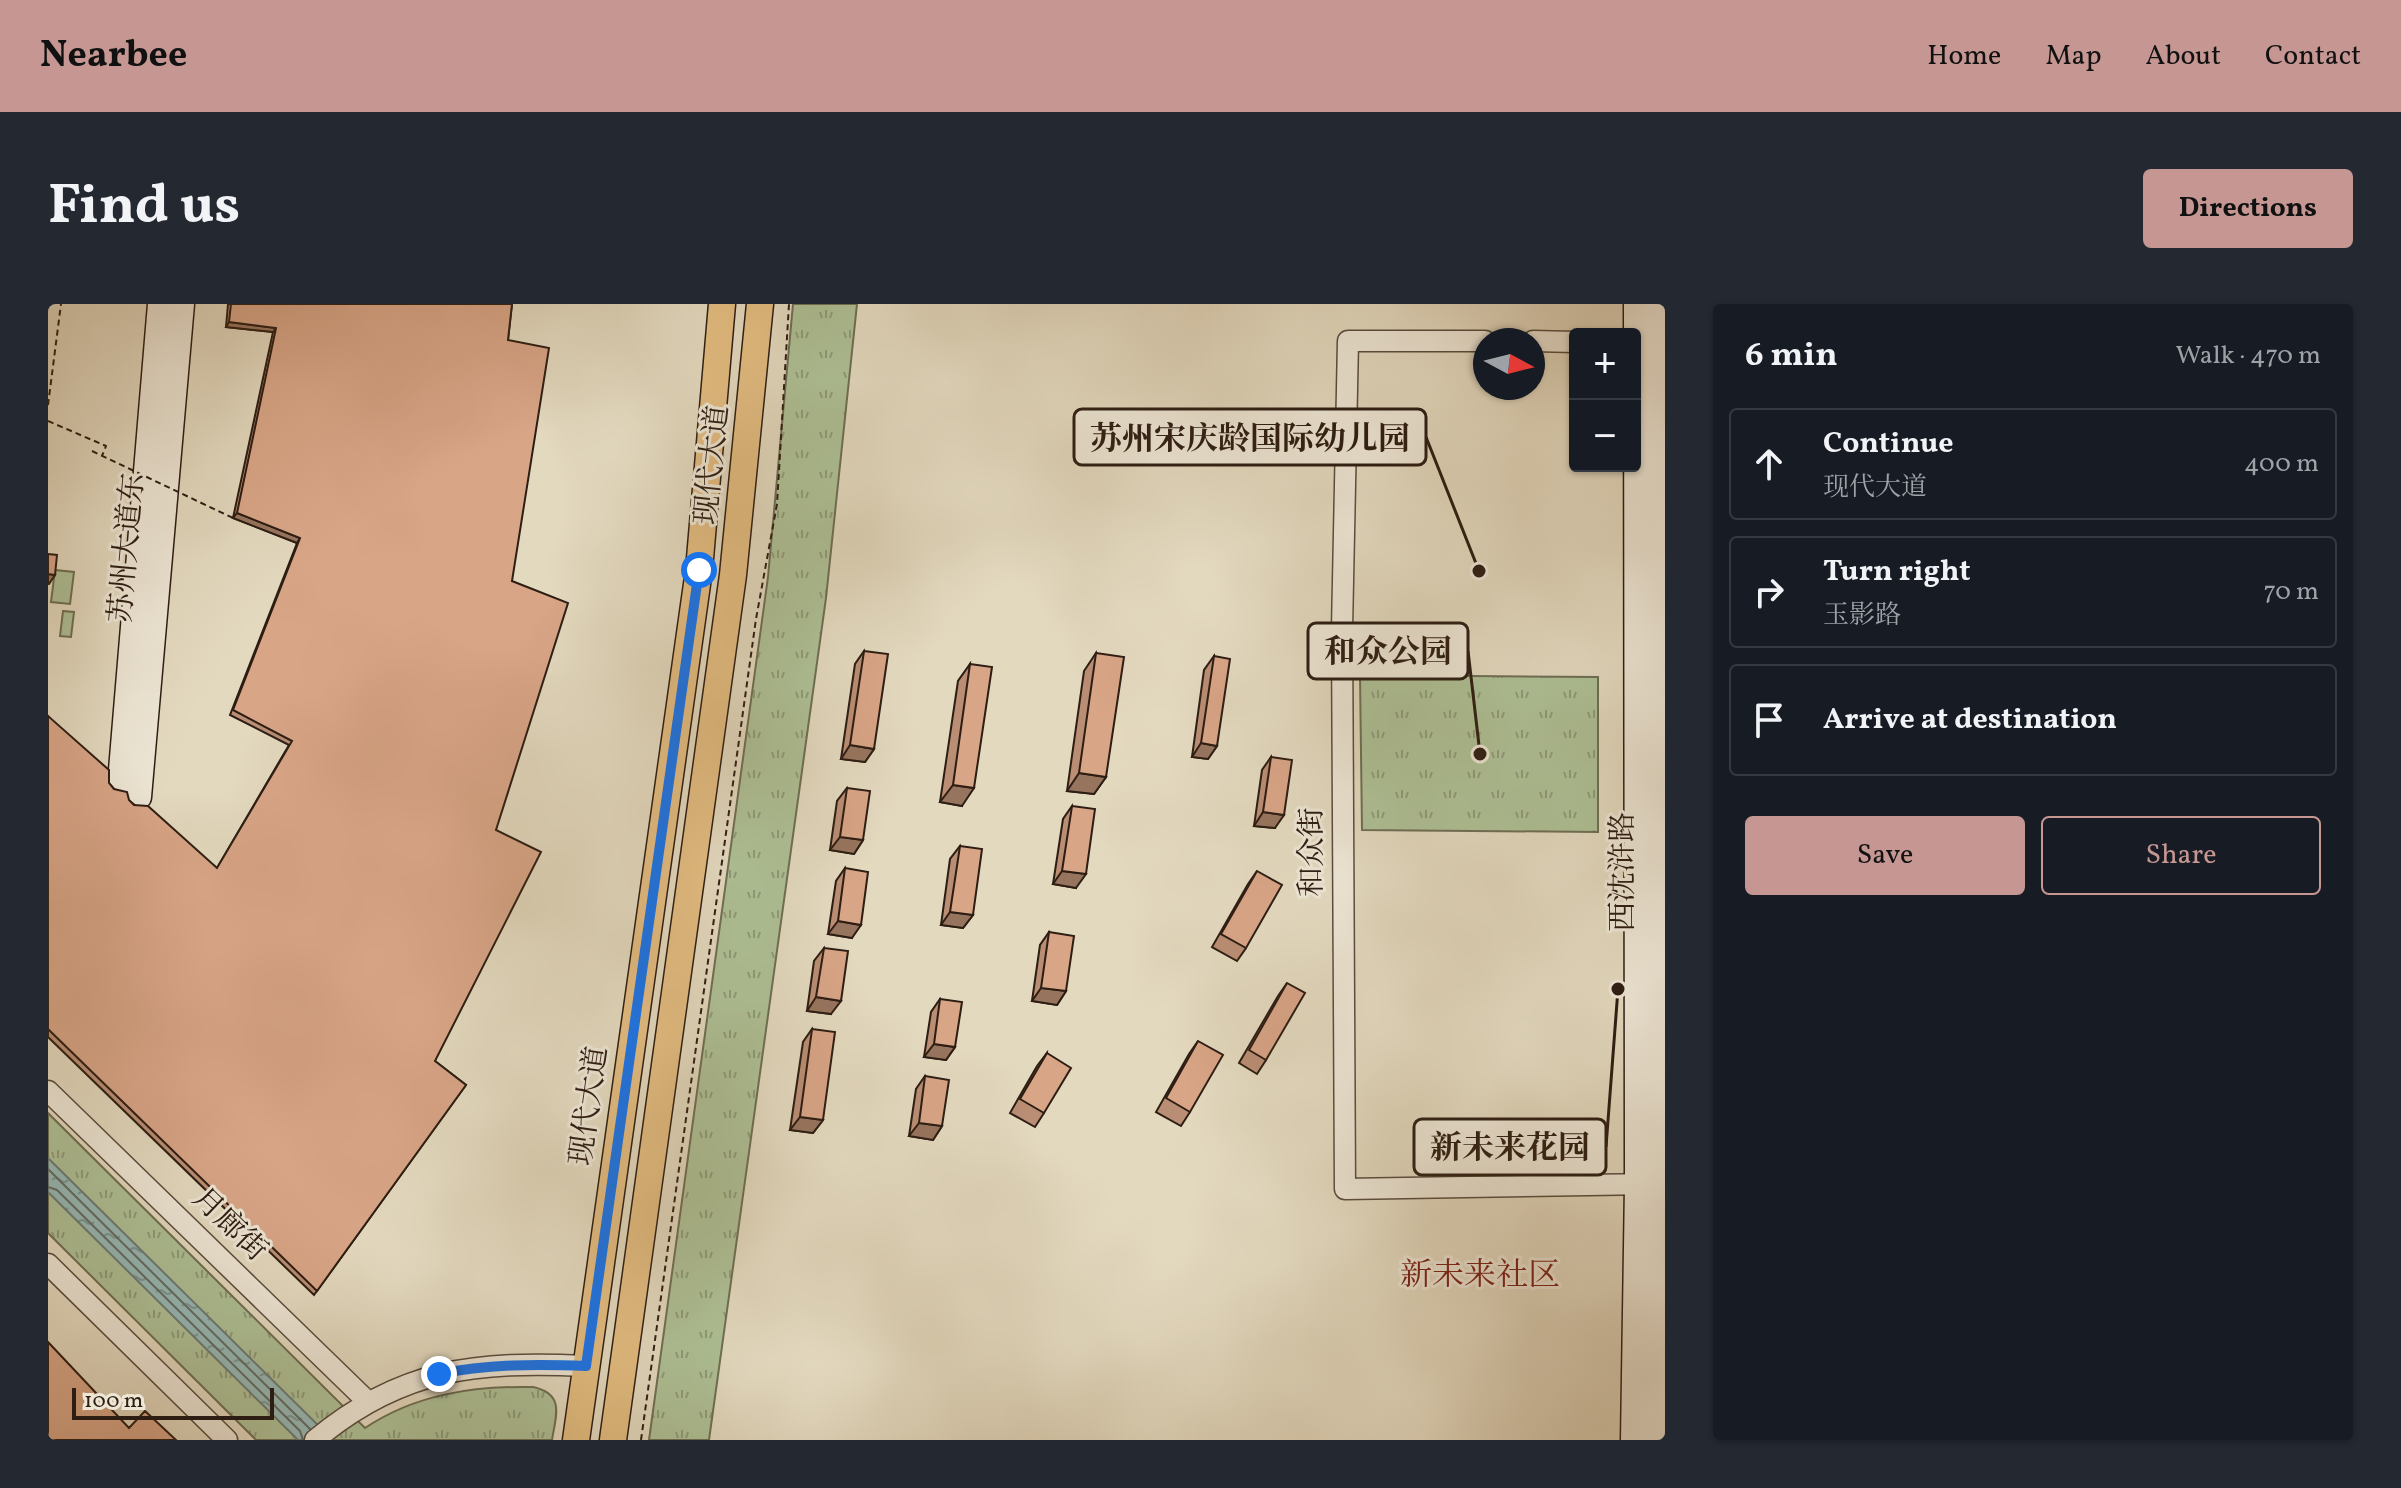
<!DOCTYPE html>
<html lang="en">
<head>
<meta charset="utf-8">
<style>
	:root { --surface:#171b24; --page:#242831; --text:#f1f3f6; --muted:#9ea1a6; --line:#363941; --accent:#c59692 }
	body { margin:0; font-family:Vollkorn,"Noto Serif SC",serif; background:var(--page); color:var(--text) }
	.controls { position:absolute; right:24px; top:24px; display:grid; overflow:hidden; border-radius:8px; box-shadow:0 2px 6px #0004 }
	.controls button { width:72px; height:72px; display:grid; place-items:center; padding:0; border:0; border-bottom:2px solid var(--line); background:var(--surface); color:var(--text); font:40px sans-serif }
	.compass { position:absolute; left:1425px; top:24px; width:72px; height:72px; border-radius:50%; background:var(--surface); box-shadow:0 2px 6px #0004; rotate:97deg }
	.scale { position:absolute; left:24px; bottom:20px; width:202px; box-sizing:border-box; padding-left:8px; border:4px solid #2d1d13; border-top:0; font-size:22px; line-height:28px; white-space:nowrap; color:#2d1d13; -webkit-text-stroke:6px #ede6d5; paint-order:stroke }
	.stop { position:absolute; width:24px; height:24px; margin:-18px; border:6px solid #1a73e8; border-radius:50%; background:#fff }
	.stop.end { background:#1a73e8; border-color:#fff; box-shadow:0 2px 8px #0008 }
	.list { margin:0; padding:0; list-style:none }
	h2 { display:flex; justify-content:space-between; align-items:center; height:104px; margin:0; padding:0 32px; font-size:34px }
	h2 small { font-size:26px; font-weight:400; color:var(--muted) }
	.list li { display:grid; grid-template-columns:52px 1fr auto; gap:24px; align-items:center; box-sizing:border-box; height:112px; margin:0 16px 16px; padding:0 16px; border:2px solid var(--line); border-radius:8px }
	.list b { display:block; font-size:30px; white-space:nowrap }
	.list p { margin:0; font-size:26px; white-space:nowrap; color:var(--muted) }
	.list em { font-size:26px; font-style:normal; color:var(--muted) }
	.actions { display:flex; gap:16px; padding:24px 32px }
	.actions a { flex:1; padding:18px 0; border:2px solid var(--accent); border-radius:8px; text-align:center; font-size:28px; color:var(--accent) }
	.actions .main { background:var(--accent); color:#111 }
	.icon { flex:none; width:44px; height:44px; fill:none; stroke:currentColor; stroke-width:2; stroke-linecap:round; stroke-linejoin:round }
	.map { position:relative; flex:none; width:1617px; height:1136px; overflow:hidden; border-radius:8px }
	header { display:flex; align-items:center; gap:48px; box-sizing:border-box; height:112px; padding:0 40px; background:var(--accent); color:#111 }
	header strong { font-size:38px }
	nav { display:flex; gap:44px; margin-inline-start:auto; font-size:28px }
	.intro { display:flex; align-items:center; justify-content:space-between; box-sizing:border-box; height:192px; padding:0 48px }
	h1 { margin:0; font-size:56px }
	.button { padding:20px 36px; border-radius:8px; background:var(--accent); color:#111; font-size:28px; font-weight:700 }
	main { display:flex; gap:48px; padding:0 48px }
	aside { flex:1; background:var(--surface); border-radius:8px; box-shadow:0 2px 6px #0004 }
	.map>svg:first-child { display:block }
</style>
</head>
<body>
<header>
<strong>Nearbee</strong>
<nav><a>Home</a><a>Map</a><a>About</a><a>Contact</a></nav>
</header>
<div class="intro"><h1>Find us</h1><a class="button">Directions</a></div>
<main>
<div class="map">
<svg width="1617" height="1136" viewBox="0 0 1617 1136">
	<defs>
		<pattern id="park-tufts" width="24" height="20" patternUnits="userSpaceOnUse" patternTransform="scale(2)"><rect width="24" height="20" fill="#aec096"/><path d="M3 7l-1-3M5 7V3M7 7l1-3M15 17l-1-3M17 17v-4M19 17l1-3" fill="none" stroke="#8e9b79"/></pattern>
		<pattern id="water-ripples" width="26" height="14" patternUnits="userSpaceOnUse" patternTransform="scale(2)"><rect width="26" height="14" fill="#96b9b6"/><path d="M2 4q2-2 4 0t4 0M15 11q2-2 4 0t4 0" fill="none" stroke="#7b9693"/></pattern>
	</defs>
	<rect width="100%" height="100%" fill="#e3d9bf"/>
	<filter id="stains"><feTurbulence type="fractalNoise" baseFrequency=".0025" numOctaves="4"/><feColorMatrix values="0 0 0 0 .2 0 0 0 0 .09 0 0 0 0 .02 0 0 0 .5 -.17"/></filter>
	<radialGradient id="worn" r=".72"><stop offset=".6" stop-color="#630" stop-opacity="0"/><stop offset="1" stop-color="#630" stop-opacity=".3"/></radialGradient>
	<!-- grass -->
	<path fill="#aec096" stroke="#6e6e54" stroke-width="2" d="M7 266 26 268 22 300 3 298Z
		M15 307 26 308 23 333 12 332Z"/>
	<!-- park -->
	<path fill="url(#park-tufts)" stroke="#6e6e54" stroke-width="2" d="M745 0H809L778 294 661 1136H601L720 273Z
		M1312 371 1550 373V528L1314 526Z
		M0 809 317 1124C368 1090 425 1082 485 1083 517 1090 508 1111 504 1136H208L0 929Z"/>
	<!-- water -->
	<path fill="url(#water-ripples)" stroke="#6c7b75" stroke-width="2" d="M0 854 285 1136H250L0 888Z"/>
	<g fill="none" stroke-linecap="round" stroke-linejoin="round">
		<!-- shore -->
		<path stroke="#626b64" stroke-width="2" d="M0 865 262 1125
			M0 883 9 886 252 1127 255 1136"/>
		<defs>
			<path id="tertiary" d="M1437 37H1300L1294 325 1297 885 1604 880
				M1485 37 1527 38
				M0 787 319 1097
				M0 960 179 1136
				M267 1136C353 1064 429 1057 538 1062"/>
			<path id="secondary" d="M1605 0C1606 379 1610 757 1605 1136
				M72 478 112 0
				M91 493 134 0
				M1585 1136 1589 880 1588 0"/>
			<path id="primary" d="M528 1136 651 266 674 0
				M565 1136 685 271 712 0"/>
		</defs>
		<!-- tertiary casing -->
		<use href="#tertiary" stroke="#5a4c3e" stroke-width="23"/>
		<!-- secondary casing -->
		<use href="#secondary" stroke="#2d1d13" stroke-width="27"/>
		<!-- primary casing -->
		<use href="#primary" stroke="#2d1d13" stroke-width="29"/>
		<!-- path -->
		<path stroke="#2d1d13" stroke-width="2" stroke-dasharray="6 4" stroke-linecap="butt" d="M0 101 13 0
			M0 117 58 142 54 152
			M593 1136 708 315 729 200 741 0"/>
		<!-- tertiary -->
		<use href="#tertiary" stroke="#ede6d5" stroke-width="20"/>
		<!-- secondary -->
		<use href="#secondary" stroke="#ede6d5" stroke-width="24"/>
		<!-- primary -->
		<use href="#primary" stroke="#e2bc80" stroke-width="26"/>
		<!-- path-bridge -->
		<path stroke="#2d1d13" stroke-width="2" stroke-dasharray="6 4" stroke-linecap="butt" d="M44 147 185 214"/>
	</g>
	<!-- wall -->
	<path fill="#ba8e74" stroke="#2d1d13" stroke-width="2" d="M180 0H464L460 36 464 277 448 526 387 757 418 781 266 991 0 733V412L66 485 169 564 241 441 182 411 249 239 185 214 225 28 178 23Z
		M816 347 826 445 817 458 793 455 807 360Z
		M1048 349 1058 473 1046 490 1019 487 1036 367Z
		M1166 352 1169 442 1160 455 1144 453 1156 366Z
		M922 360 914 502 892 498 910 377Z
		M1223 453 1227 524 1206 522 1214 466Z
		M799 484 815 536 806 550 782 546 789 497Z
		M1024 502 1028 584 1005 580 1015 515Z
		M912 542 925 611 915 624 893 621 902 555Z
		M797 564 804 634 780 630 788 577Z
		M1209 567 1198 644 1189 657 1164 643 1200 580Z
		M1001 628 1018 687 1009 701 984 697 992 641Z
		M776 644 783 710 759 707 766 657Z
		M1239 679 1218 756 1209 770 1191 759 1230 692Z
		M892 695 907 743 898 756 876 753 883 708Z
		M764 725 775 816 765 829 742 826 755 738Z
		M1150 737 1142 808 1133 822 1108 808 1141 750Z
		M999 749 996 809 987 823 962 809 989 762Z
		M877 772 894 822 885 836 861 832 868 785Z"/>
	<!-- shaded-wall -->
	<path fill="#97745e" stroke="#2d1d13" stroke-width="2" d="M181 18 228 24 225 28 178 23Z
		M189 209 252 234 249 239 185 214Z
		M0 270 7 271 1 280H0Z
		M1153 439 1169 442 1160 455 1144 453Z
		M802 441 826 445 817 458 793 455Z
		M1031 469 1058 473 1046 490 1019 487Z
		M905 481 926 484 914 502 892 498Z
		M1215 508 1236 511 1227 524 1206 522Z
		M792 533 815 536 806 550 782 546Z
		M1014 567 1038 570 1028 584 1005 580Z
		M902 608 925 611 915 624 893 621Z
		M790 617 813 621 804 634 780 630Z
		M993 684 1018 687 1009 701 984 697Z
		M768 693 793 697 783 710 759 707Z
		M886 740 907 743 898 756 876 753Z
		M752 813 775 816 765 829 742 826Z
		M871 819 894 822 885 836 861 832Z"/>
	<!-- building -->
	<path fill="#d8a587" stroke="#2d1d13" stroke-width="2" d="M183 0H464L460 36 501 44 464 277 520 299 448 526 493 548 387 757 418 781 269 987 0 725V412L61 466V479L66 485 79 488 81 496 86 501 100 502 169 564 244 437 185 406 252 234 189 209 228 24 181 18Z
		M0 250 9 251 7 271 0 270Z
		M816 347 840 350 826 445 802 441Z
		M1048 349 1076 353 1058 473 1031 469Z
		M1166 352 1182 355 1169 442 1153 439Z
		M922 360 944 363 926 484 905 481Z
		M1223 453 1244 456 1236 511 1215 508Z
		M799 484 822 487 815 536 792 533Z
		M1024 502 1047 505 1038 570 1014 567Z
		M912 542 934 545 925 611 902 608Z
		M797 564 820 568 813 621 790 617Z
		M1209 567 1234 581 1198 644 1173 630Z
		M1001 628 1026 632 1018 687 993 684Z
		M776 644 800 647 793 697 768 693Z
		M1239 679 1257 689 1218 756 1201 746Z
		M892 695 914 698 907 743 886 740Z
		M764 725 787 728 775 816 752 813Z
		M1150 737 1175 751 1142 808 1118 794Z
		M999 749 1023 764 996 809 972 795Z
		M877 772 901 776 894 822 871 819Z
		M0 1038 81 1124 97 1107 128 1136H0Z"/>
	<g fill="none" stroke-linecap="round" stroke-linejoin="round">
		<!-- route -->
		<path stroke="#1a73e8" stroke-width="10" d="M391 1070C440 1060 488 1060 538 1062L651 266"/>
	</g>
	<g text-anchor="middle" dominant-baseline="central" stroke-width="6" stroke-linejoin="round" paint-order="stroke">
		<!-- street labels -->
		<g font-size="30" fill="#2d1d13" stroke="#ede6d5">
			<text transform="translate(665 161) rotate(-84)">现代大道</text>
			<text transform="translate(80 244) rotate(-85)">苏州大道东</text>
			<text transform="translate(1265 548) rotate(-90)">和众街</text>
			<text transform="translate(1576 568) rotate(-90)">西沈浒路</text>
			<text transform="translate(542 802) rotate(-82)">现代大道</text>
			<text transform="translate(181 921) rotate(44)">月廊街</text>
		</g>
		<!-- neighbourhood labels -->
		<g font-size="32" fill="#7a1f14" stroke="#ede6d5">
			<text x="1432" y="973">新未来社区</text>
		</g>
	</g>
	<!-- callouts -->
	<path fill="none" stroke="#2d1d13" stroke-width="3" d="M1431 267L1378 133M1432 450L1420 347M1570 685L1558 843"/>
	<g fill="#2d1d13" stroke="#ede6d5" stroke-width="3">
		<circle cx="1431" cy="267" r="8"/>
		<circle cx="1432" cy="450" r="8"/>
		<circle cx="1570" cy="685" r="8"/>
	</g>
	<g fill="#ede6d5" stroke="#2d1d13" stroke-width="3">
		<rect x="1026" y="105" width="352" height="56" rx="8"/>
		<rect x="1260" y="319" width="160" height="56" rx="8"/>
		<rect x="1366" y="815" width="192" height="56" rx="8"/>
	</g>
	<g font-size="32" text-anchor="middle" font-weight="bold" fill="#2d1d13">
		<text x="1202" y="145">苏州宋庆龄国际幼儿园</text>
		<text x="1340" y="358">和众公园</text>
		<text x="1462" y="854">新未来花园</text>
	</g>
	<rect width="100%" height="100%" filter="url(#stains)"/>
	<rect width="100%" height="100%" fill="url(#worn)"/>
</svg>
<div class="controls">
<button>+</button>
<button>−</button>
</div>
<svg class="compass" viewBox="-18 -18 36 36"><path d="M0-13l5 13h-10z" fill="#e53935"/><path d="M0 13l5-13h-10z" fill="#9ea1a6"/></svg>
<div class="scale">100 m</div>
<div class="stop" style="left:651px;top:266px"></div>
<div class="stop end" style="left:391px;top:1070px"></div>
</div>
<aside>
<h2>6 min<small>Walk · 470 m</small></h2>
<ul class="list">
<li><svg class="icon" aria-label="ahead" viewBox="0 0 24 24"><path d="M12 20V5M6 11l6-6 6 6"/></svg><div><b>Continue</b><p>现代大道</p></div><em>400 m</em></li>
<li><svg class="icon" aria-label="right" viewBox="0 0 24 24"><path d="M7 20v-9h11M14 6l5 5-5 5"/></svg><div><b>Turn right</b><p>玉影路</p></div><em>70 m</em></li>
<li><svg class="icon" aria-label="arrive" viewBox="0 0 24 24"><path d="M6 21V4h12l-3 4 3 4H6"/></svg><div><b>Arrive at destination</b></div></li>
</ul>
<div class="actions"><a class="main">Save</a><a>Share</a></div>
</aside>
</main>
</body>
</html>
